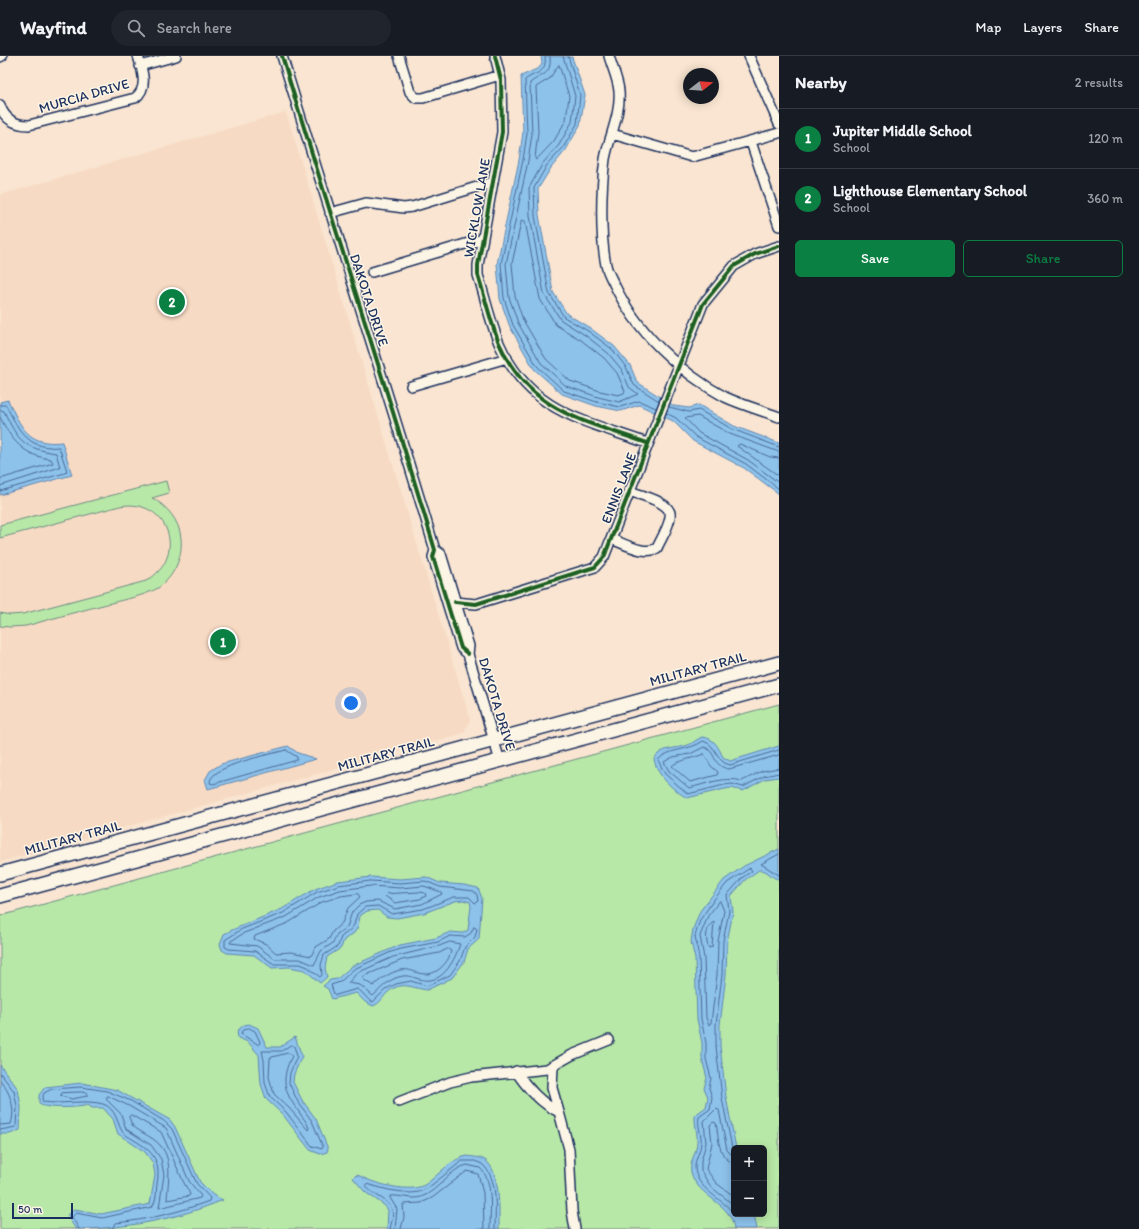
<!DOCTYPE html>
<html lang="en">
<head>
<meta charset="utf-8">
<style>
	:root { --surface:#171b24; --page:#20242c; --text:#f1f3f6; --muted:#9ea1a6; --line:#363941; --accent:#0b8043 }
	body { margin:0; font-family:Itim,sans-serif; background:var(--page); color:var(--text) }
	.controls { position:absolute; right:12px; bottom:12px; display:grid; overflow:hidden; border-radius:6px; box-shadow:0 2px 10px #0003 }
	.controls button { width:36px; height:36px; display:grid; place-items:center; padding:0; border:0; border-bottom:1px solid var(--line); background:var(--surface); color:var(--text); font:20px sans-serif }
	.compass { position:absolute; left:683px; top:12px; width:36px; height:36px; border-radius:50%; background:var(--surface); box-shadow:0 2px 10px #0003; rotate:73deg }
	.scale { position:absolute; left:12px; bottom:10px; width:61px; box-sizing:border-box; padding-left:4px; border:2px solid #1b2f5e; border-top:0; font-size:11px; line-height:14px; white-space:nowrap; color:#1b2f5e; -webkit-text-stroke:3px #fcf5e5; paint-order:stroke }
	.you { position:absolute; left:351px; top:647px; width:14px; height:14px; margin:-10px; border:3px solid #fff; border-radius:50%; background:#1a73e8; box-shadow:0 0 0 6px #1a73e833 }
	.badge { display:grid; place-items:center; width:26px; height:26px; border-radius:50%; background:var(--accent); color:#fff; font-size:13px; font-weight:700 }
	.pin { position:absolute; translate:-50% -50%; border:2px solid #fff; box-shadow:0 1px 4px #0006 }
	.list { margin:0; padding:0; list-style:none }
	h2 { display:flex; justify-content:space-between; align-items:center; height:52px; margin:0; padding:0 16px; font-size:17px }
	h2 small { font-size:13px; font-weight:400; color:var(--muted) }
	.list li { display:grid; grid-template-columns:26px 1fr auto; gap:12px; align-items:center; box-sizing:border-box; height:60px; padding:0 16px; border-top:1px solid var(--line) }
	.list b { display:block; font-size:15px; white-space:nowrap }
	.list p { margin:0; font-size:13px; white-space:nowrap; color:var(--muted) }
	.list em { font-size:13px; font-style:normal; color:var(--muted) }
	.actions { display:flex; gap:8px; padding:12px 16px }
	.actions a { flex:1; padding:9px 0; border:1px solid var(--accent); border-radius:6px; text-align:center; font-size:14px; color:var(--accent) }
	.actions .main { background:var(--accent); color:#fff }
	.icon { flex:none; width:22px; height:22px; fill:none; stroke:currentColor; stroke-width:2; stroke-linecap:round; stroke-linejoin:round }
	.map { position:relative; flex:none; width:779px; height:1173px; overflow:hidden }
	header { display:flex; align-items:center; gap:24px; box-sizing:border-box; height:56px; padding:0 20px; background:var(--surface); border-bottom:1px solid var(--line) }
	header strong { font-size:19px }
	nav { display:flex; gap:22px; margin-inline-start:auto; font-size:14px }
	.search { width:280px; height:36px; background:var(--page); display:flex; align-items:center; gap:10px; box-sizing:border-box; padding:0 14px; border-radius:22px; color:var(--muted); font-size:15px }
	main { display:flex }
	aside { flex:1; background:var(--surface) }
	.map>svg:first-child { display:block }
</style>
</head>
<body>
<header>
<strong>Wayfind</strong>
<div class="search"><svg class="icon" aria-label="search" viewBox="0 0 24 24"><circle cx="10" cy="10" r="6"/><path d="M15 15l6 6"/></svg>Search here</div>
<nav><a>Map</a><a>Layers</a><a>Share</a></nav>
</header>
<main>
<div class="map">
<svg width="779" height="1173" viewBox="0 0 779 1173">
	<rect width="100%" height="100%" fill="#f9e5d1"/>
	<filter id="ink" filterUnits="userSpaceOnUse"><feTurbulence type="fractalNoise" baseFrequency=".025" numOctaves="2"/><feDisplacementMap in="SourceGraphic" scale="8" xChannelSelector="R" yChannelSelector="G"/><feConvolveMatrix kernelMatrix="1 2 1 2 8 2 1 2 1" color-interpolation-filters="sRGB"/></filter>
	<g filter="url(#ink)">
		<!-- built -->
		<path fill="#f7dac3" d="M286 56 470 663 464 677 0 806V139Z"/>
		<!-- green -->
		<path fill="#b8e8a7" stroke="#6a8c82" fill-rule="evenodd" d="M166 425 169 437 152 442C167 450 179 464 181 482 183 501 174 521 158 532 144 540 126 543 111 547 83 554 54 562 26 570L10 571 0 570V557L10 559 23 558 146 525C189 501 168 441 120 450L0 482V469Z
			M779 648V1173H0V860ZM734 1092H764V1158H734Z"/>
		<!-- water -->
		<path fill="#8dc2eb" stroke="#5f87b3" d="M541 0 572 1 585 39 580 69 566 94 551 112 538 133 539 159 553 236 567 258 590 272 614 290 630 309 637 326 674 350 689 352 699 349 734 370 779 387V438L744 412 693 385 673 365 639 349 621 355 596 350 562 338 534 313 510 271 500 243 497 208 519 104 523 76 521 20 539 12 542 8Z
			M8 344C21 371 28 390 62 386L72 419 0 439V346Z
			M702 681C715 682 718 691 723 701L730 705 779 690V721L765 723 743 735 731 732 725 733 687 742C672 733 657 720 654 703 660 691 677 693 688 689 693 687 697 683 702 681Z
			M288 690 298 697 316 703 208 733 205 724 210 715 221 708Z
			M779 793V823C771 823 768 813 759 814L745 824 731 840 733 856 727 886 726 919 720 969V990L726 1041 736 1092H734V1158H754L757 1173H734C732 1146 697 1142 691 1116 689 1105 697 1097 697 1086 698 1077 694 1068 695 1059L706 1051 708 1041 704 1032 707 1022 702 1003V987L697 963 695 903 691 886 693 873 700 855 724 824 744 810Z
			M371 821 400 823 426 821 440 827 464 829 478 832 482 842 479 883 468 893 464 906 452 922 427 934C411 932 402 924 387 937 382 942 381 947 373 950L365 946 356 937 332 943 328 933 323 930 330 924 337 923 352 910 400 889 436 882 450 876 463 877 468 874 471 850 470 846 463 844 455 845 424 857 397 862 387 861 378 854 367 855 360 860 358 871 354 877 344 884 341 892 327 901 325 912 327 921 320 927 305 914 289 911 272 912 254 899 227 897 222 894 220 888 224 878 232 874 282 853 315 833 338 825Z
			M249 968 258 972 267 991H280L295 981 302 1000 294 1018 293 1026 302 1044 316 1063 328 1093 327 1096 320 1098 310 1094 283 1059 266 1043 261 1028 259 999 248 986 238 982 237 975 244 969Z
			M0 1009 18 1033 21 1051 20 1074 10 1078H0Z
			M82 1027 117 1034 170 1064 175 1071 200 1126 213 1139 223 1144C178 1163 125 1173 76 1173L68 1162V1158L75 1153 101 1158 150 1148 155 1119 153 1107 145 1096 118 1078 113 1063 103 1052H92L88 1049C80 1052 45 1053 39 1048V1039L45 1031Z
			M467 1100C473 1101 480 1101 485 1104 501 1115 499 1156 499 1173H387L388 1154 384 1149 365 1136 353 1122 356 1119 360 1120C374 1128 412 1138 426 1128 439 1119 450 1103 467 1100Z"/>
		<g fill="none" stroke-linecap="round" stroke-linejoin="round">
			<!-- shore -->
			<path stroke="#496a96" stroke-width="1" d="M545 0C547 19 536 15 525 24L527 77 523 104 501 208 504 242 513 269 537 310 564 335 597 346 620 351 639 345 656 352
				M550 0C552 20 542 17 530 27L532 78 528 105 506 208 509 241 518 267 541 307 566 330 598 341 619 346 638 338 629 331 622 314 608 297 585 279 561 264 544 238 530 160 529 132 543 107 559 89 572 66 575 40 563 0
				M568 0 580 39 577 68 563 92 547 109 534 132 535 160 549 237 564 261 588 275 612 293 626 311 634 329 659 345
				M559 9 569 40 566 64 554 85 536 104 535 102 538 76 536 31 549 23Z
				M522 164 525 165 540 243 556 269 581 284 604 302 617 317 625 335 624 337 618 339 600 335 570 325 546 303 523 264 515 240 512 208Z
				M0 349H6C16 369 25 390 50 391 53 392 56 391 59 391L67 415 65 417 0 435
				M669 351 689 356 699 354 732 373 779 391
				M0 354 4 355C18 385 23 392 56 397L60 411 0 430
				M666 357 676 362 696 381 746 408 779 433
				M0 361C11 384 24 400 51 403L53 407 0 423
				M779 396 730 378 698 360 685 362 699 377 748 404 779 427
				M779 402 770 401 740 388 737 390 779 420
				M286 694 297 701V704L213 728 210 727C208 710 272 698 286 694Z
				M779 694 730 709C715 706 718 689 703 685 690 695 668 692 658 704L665 718 688 738 724 729 732 728 743 731 764 720 779 717
				M704 698 711 710 718 716 717 719 690 726 672 710C674 706 697 701 704 698Z
				M779 699 729 713C711 710 717 695 704 691L690 698 673 701 664 706 669 715 689 732C706 728 725 720 742 725L762 715 779 712
				M779 798 761 808 779 819
				M371 825 400 827 425 825 440 831 474 835 477 839 478 845 475 847 469 841H454L423 853 392 858 378 850 365 851 357 858 354 869 350 874 341 881 338 890 324 899 321 909 322 919 320 921 308 911 300 908H274L255 895 229 893 225 891V884L242 873 283 857 317 836 339 829Z
				M371 830 400 832 424 830 441 836 442 838 422 848 395 853 378 845 366 846 359 849 352 856 347 871 337 878 333 887 321 895 314 909 300 903H275L257 890 230 887 231 885 244 877 286 861 319 841 340 834Z
				M420 836 425 837 426 840 420 843 395 847 385 840 387 838Z
				M358 838 360 841 348 852 342 867 333 875 329 883 316 891 311 900 291 896 276 897 266 888 254 883 255 880 288 867 322 846 341 840Z
				M720 845 724 855 718 885 717 919 711 967 709 969 706 962 704 902 700 880 708 860Z
				M714 866 712 891 709 892C705 886 705 869 714 866Z
				M474 871 477 873 475 881 465 891 460 905 450 919 427 930 411 925 396 928 386 933 373 946C366 944 364 936 357 933L336 939 334 938 331 929 340 926 354 913 391 896 401 893 438 886 450 880 465 881 471 877Z
				M450 886 460 888C455 903 444 927 424 924 416 923 411 919 403 920 389 922 382 932 373 940L360 929 348 927 357 917 393 901 439 890Z
				M448 893 451 895C449 906 437 919 425 918 416 918 411 912 400 914 389 917 381 923 373 930L363 923 364 920 402 904 439 897Z
				M249 972 255 975 260 986 259 989 241 978 242 975Z
				M291 989 294 990 297 1000 290 1017 289 1027 298 1046 312 1065 323 1091 322 1093 312 1090 286 1056 270 1041 265 1027 264 1004 262 995H281Z
				M289 997 292 1000C280 1024 284 1036 299 1056 303 1062 307 1066 309 1072L308 1074 290 1053 274 1038 269 1021 270 1002Z
				M0 1017 14 1035 17 1051 16 1071 0 1074
				M0 1024C10 1036 16 1052 11 1068L0 1069
				M81 1036 87 1037V1040L72 1043 60 1040 62 1037Z
				M108 1040 129 1050 166 1072 189 1125 201 1140 200 1142 159 1152 164 1119 161 1103 151 1089 126 1073 121 1058 106 1043Z
				M131 1059 161 1076 184 1127 190 1138 189 1140 167 1144C168 1122 175 1098 153 1083 146 1078 138 1075 132 1069L129 1061Z
				M734 1095 732 1092 722 1042 716 990V969L722 919 723 885 729 855 727 839 743 821 752 815 750 812 727 827 713 845 700 864 695 880 699 902 701 963 706 987V1003L711 1022 709 1032 712 1041 710 1053 699 1061C697 1070 702 1078 701 1086 701 1095 695 1102 695 1111 695 1133 723 1142 734 1158
				M734 1101 727 1094 719 1054 716 1053 704 1065 706 1087 701 1105V1115L711 1131 734 1149
				M734 1107C717 1102 719 1081 716 1067L713 1066 710 1069 712 1087 706 1113 716 1127 734 1140
				M79 1173 72 1161 76 1157 102 1162 152 1151C157 1144 156 1136 157 1128 161 1105 153 1095 134 1084 130 1081 124 1079 122 1075 117 1067 116 1052 103 1048 85 1043 63 1049 43 1046L42 1043 44 1037 52 1033 81 1031 107 1035 131 1045 164 1065 172 1073 197 1128 210 1142 209 1145C180 1156 147 1164 115 1167L112 1173
				M390 1173C391 1167 394 1160 392 1154 389 1142 366 1137 366 1128L389 1134 410 1137 419 1136 428 1132 462 1105H475L482 1108C499 1123 495 1153 495 1173
				M395 1173 397 1153 390 1142V1140C401 1139 411 1144 421 1141 439 1135 449 1113 467 1109L480 1112C494 1125 490 1155 490 1173
				M401 1173 404 1161 403 1148 421 1147 432 1142 467 1115 478 1118 483 1137 484 1173"/>
			<defs>
				<path id="minor" d="M282 0C332 165 386 329 435 494L433 501 461 592 468 598
					M399 0 410 36 416 42H423L500 19
					M495 0 501 24 502 76 478 209V219C485 241 490 265 499 287 529 356 583 364 647 387
					M609 0C612 11 618 23 619 35 621 58 609 81 605 103 601 132 600 180 606 209 607 215 611 222 614 228 636 275 680 317 725 341 742 349 761 354 779 361
					M749 0 779 68
					M0 1 2 0
					M140 10 176 0
					M0 49C4 63 15 69 29 69L135 42C149 32 142 14 138 0
					M612 78 692 101 779 77
					M751 86 779 170
					M330 157 366 147 404 152 412 151 493 126
					M372 216 482 183
					M411 330 507 302
					M611 483C623 487 645 500 657 492 661 483 669 471 670 461 673 446 640 439 629 435
					M435 494 441 498 469 590 468 598 500 705
					M455 546 476 548 595 511 604 501 703 248 734 210 755 198 779 190
					M553 1011 552 1032 559 1056
					M516 1015C526 1031 542 1048 559 1056L569 1093 572 1155 575 1173
					M399 1046 450 1026 471 1021 547 1013 572 999 609 984"/>
				<path id="secondary" d="M0 818 779 607
					M0 840 779 629"/>
			</defs>
			<!-- minor casing -->
			<use href="#minor" stroke="#1b2f5e" stroke-width="12"/>
			<!-- secondary casing -->
			<use href="#secondary" stroke="#1b2f5e" stroke-width="16"/>
			<!-- minor -->
			<use href="#minor" stroke="#fcf5e5" stroke-width="9"/>
			<!-- secondary -->
			<use href="#secondary" stroke="#fcf5e5" stroke-width="13"/>
			<defs>
				<path id="cycleway" d="M282 0C332 165 386 329 435 494L433 501 461 592 468 598
					M495 0 501 24 502 76 478 209V219C485 241 490 265 499 287 529 356 583 364 647 387
					M455 546 476 548 595 511 604 501 703 248 734 210 755 198 779 190"/>
			</defs>
			<!-- cycleway casing -->
			<use href="#cycleway" stroke="#fcf5e5" stroke-width="6"/>
			<!-- cycleway -->
			<use href="#cycleway" stroke="#1b5e20" stroke-width="4"/>
		</g>
	</g>
	<g text-anchor="middle" dominant-baseline="central" stroke-width="3" stroke-linejoin="round" paint-order="stroke">
		<!-- street labels -->
		<g font-size="14" fill="#1b2f5e" stroke="#fcf5e5">
			<text transform="translate(84 40) rotate(-16)">MURCIA DRIVE</text>
			<text transform="translate(477 152) rotate(-80)">WICKLOW LANE</text>
			<text transform="translate(369 244) rotate(72)">DAKOTA DRIVE</text>
			<text transform="translate(619 432) rotate(-69)">ENNIS LANE</text>
			<text transform="translate(698 613) rotate(-15)">MILITARY TRAIL</text>
			<text transform="translate(497 648) rotate(73)">DAKOTA DRIVE</text>
			<text transform="translate(386 698) rotate(-15)">MILITARY TRAIL</text>
			<text transform="translate(73 782) rotate(-15)">MILITARY TRAIL</text>
		</g>
	</g>
</svg>
<div class="controls">
<button>+</button>
<button>−</button>
</div>
<svg class="compass" viewBox="-18 -18 36 36"><path d="M0-13l5 13h-10z" fill="#e53935"/><path d="M0 13l5-13h-10z" fill="#9ea1a6"/></svg>
<div class="scale">50 m</div>
<div class="you"></div>
<div class="pin badge" style="left:223px;top:586px">1</div>
<div class="pin badge" style="left:172px;top:246px">2</div>
</div>
<aside>
<h2>Nearby<small>2 results</small></h2>
<ul class="list">
<li><span class="badge">1</span><div><b>Jupiter Middle School</b><p>School</p></div><em>120 m</em></li>
<li><span class="badge">2</span><div><b>Lighthouse Elementary School</b><p>School</p></div><em>360 m</em></li>
</ul>
<div class="actions"><a class="main">Save</a><a>Share</a></div>
</aside>
</main>
</body>
</html>
